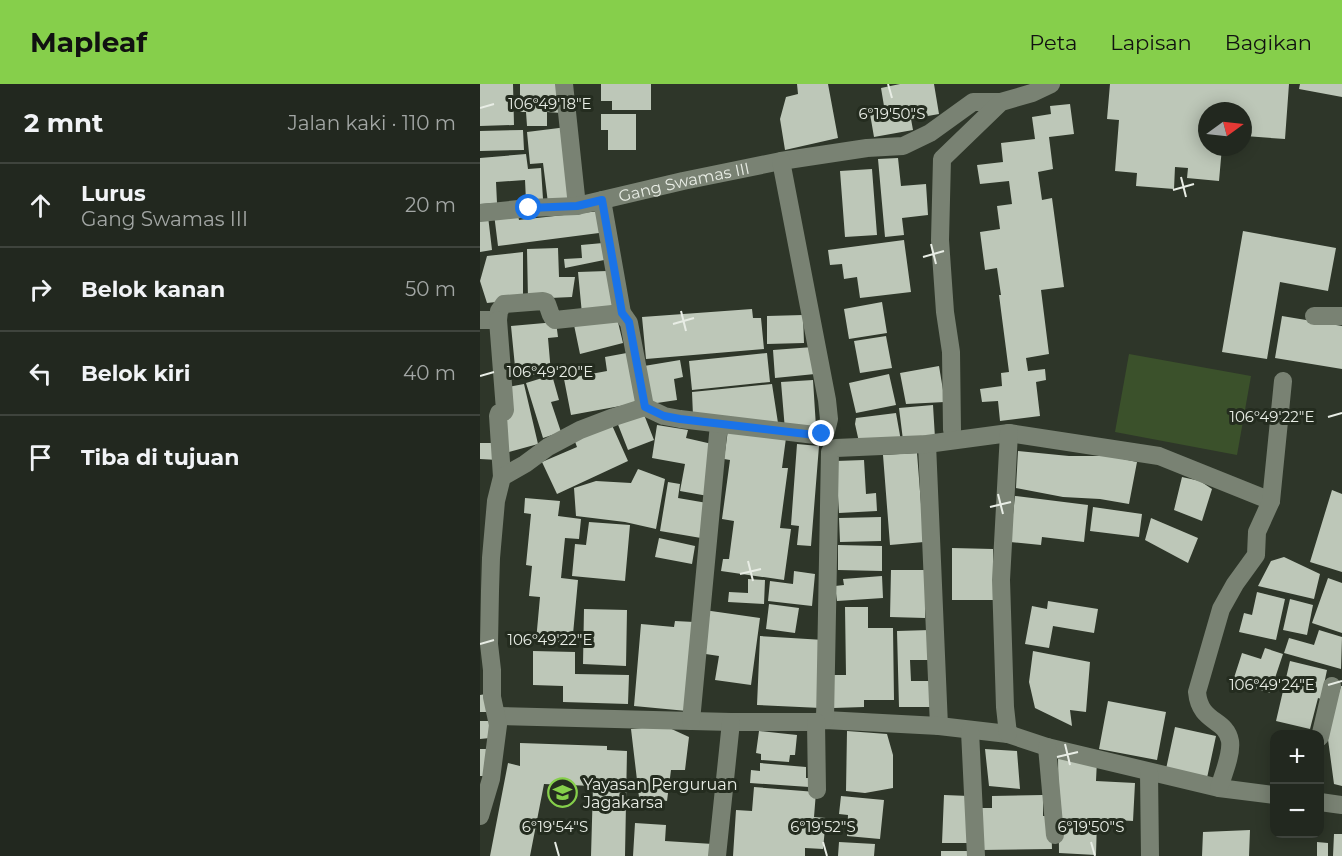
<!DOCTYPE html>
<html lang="id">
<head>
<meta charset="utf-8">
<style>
	:root { --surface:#22281f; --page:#2a3028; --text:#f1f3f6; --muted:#a2a6a4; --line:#3f443d; --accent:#86cf4b }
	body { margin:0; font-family:Montserrat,sans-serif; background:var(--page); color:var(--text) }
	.controls { position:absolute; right:18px; bottom:18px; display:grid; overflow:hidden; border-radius:12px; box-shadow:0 3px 15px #0003 }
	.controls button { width:54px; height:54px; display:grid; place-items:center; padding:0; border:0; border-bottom:2px solid var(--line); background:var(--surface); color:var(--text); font:30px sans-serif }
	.compass { position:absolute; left:718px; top:18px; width:54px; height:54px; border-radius:50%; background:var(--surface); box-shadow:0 3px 15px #0003; rotate:75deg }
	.stop { position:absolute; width:18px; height:18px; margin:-14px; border:4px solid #1a73e8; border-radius:50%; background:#fff }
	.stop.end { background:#1a73e8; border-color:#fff; box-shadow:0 2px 6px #0008 }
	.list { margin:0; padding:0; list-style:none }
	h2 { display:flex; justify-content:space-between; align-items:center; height:78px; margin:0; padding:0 24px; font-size:26px }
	h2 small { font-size:20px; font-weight:400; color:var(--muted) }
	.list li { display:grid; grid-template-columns:39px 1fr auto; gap:18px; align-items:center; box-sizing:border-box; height:84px; padding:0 24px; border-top:2px solid var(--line) }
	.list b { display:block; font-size:22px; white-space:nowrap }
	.list p { margin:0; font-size:20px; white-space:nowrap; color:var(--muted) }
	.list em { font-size:20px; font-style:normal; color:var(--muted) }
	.icon { flex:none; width:33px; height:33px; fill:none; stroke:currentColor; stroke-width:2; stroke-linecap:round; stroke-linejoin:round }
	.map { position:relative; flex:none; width:862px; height:772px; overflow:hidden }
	header { display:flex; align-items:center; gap:36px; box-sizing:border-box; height:84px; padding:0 30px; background:var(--accent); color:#111 }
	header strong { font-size:28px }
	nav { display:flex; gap:33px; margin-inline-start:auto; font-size:21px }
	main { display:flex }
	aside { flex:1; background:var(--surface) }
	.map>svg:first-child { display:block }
</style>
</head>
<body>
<header>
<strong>Mapleaf</strong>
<nav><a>Peta</a><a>Lapisan</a><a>Bagikan</a></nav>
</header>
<main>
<aside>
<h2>2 mnt<small>Jalan kaki · 110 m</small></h2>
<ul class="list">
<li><svg class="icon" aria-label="ahead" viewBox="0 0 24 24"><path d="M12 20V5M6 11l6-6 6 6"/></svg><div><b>Lurus</b><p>Gang Swamas III</p></div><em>20 m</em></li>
<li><svg class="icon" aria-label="right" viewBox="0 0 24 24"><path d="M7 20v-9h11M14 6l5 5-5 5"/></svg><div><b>Belok kanan</b></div><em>50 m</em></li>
<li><svg class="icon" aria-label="left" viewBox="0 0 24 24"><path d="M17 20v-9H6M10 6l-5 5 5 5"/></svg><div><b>Belok kiri</b></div><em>40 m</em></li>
<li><svg class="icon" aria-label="arrive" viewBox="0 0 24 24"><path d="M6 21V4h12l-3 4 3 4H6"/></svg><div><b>Tiba di tujuan</b></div></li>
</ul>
</aside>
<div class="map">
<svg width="862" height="772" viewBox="0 0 862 772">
	<rect width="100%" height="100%" fill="#2e3629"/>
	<!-- green -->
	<path fill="#3b512b" d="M649 270 771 292 757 371 635 348Z"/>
	<!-- building -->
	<path fill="#bdc7b8" d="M0 0H33L34 41 0 42Z
		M40 0H80L82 29 67 28V42H47L46 28H40Z
		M121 0H171V26H132V17H121Z
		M317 0H348L358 54 305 66 300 35 306 13 318 10Z
		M420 0H454L459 30 431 35 433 46 394 53 389 24 404 22 401 4Z
		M630 0H809L805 55 765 52 767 31 763 30V27H727V63H742L739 97 707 94 708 84 695 83 694 105 656 102 657 89 635 87 639 36 627 35Z
		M820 0H862V13L819 5Z
		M590 20 594 50 569 53 573 85 558 88 562 116 572 114 584 203 561 206 569 270 546 274 548 287 565 285 566 296 556 298 560 332 520 337 518 317 502 318 500 305 522 302 521 289 529 288 519 211H521L517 184 505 186 500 148 520 145 517 122 532 120 529 97 500 100 497 81 523 78 521 59 555 55 552 33 571 30 570 22Z
		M121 30H156V66H128V46H121Z
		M87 43 96 116 68 119 63 79 50 80 47 48Z
		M43 46 44 66 0 67V47Z
		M46 70 48 85 61 84 63 115 46 117 45 96 16 98 17 119 0 120V74Z
		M418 74 421 102 446 100 448 131 422 134 424 151 405 153 398 75Z
		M392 85 397 151 365 153 360 87Z
		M37 127 39 136 120 127 119 149 18 162 14 130Z
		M8 132 12 166 0 168V133Z
		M763 147 856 164 848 207 800 198 787 275 742 268Z
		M424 156 431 208 380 214 377 193 364 195 362 180 350 181 348 166Z
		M123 159 129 175 85 184 84 175 102 174 101 161Z
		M78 164 79 193H95L92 213 48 215 47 165Z
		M43 168V215L7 219 0 197 7 172Z
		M127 187 137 226 102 230 98 188Z
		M402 218 407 249 369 255 364 225Z
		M272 225 273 234H281L284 265 166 275 162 233Z
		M323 231 324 259 287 260V232Z
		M802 232 862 242V285L795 274Z
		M137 234 143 259 100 270 94 241Z
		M76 238 78 253 68 254 71 289 36 293 31 242Z
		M406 252 412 284 380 289 374 257Z
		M333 263 335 290 295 294 293 266Z
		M152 268 162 318 91 331 84 295 127 287 125 273Z
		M287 269 290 298 212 306 209 277Z
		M200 276 203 293 194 295 197 316 170 320 164 282Z
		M459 282 465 318 426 320 420 289Z
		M409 290 416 321 376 329 369 299Z
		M72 291 79 316 71 318 81 348 63 354 46 299Z
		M333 296 336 343 305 346 301 298Z
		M44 300 58 360 25 369 28 303Z
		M292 300 298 339 213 332 212 308Z
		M453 321 455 354 423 356 419 324Z
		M163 328 174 356 148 366 137 338Z
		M416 329 421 357 379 358 375 340 376 334Z
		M131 339 148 377 77 410 62 378 97 363 94 355Z
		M177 341 208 346 206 354 232 360 228 412 200 407 205 380 172 374Z
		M248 346 306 354 302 384H308L300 444 311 445 304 496 241 487 243 475H249L254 437 242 435 250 376 244 375Z
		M0 359H17L18 376 0 375Z
		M317 360 339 362 331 462 317 461 319 442 311 441Z
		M538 367 589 372H629L657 378 649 420 620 415 583 413 536 404Z
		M437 369 444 458 410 461 403 371Z
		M384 376 386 410 396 409 397 427 359 429 356 377Z
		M158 385 185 395 176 445 145 438 96 432 94 404 116 397 151 399Z
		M702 393 720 397 732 405 722 437 694 426Z
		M188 398 200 400 198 414 227 419 221 454 180 447Z
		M852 406 862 410V488L830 478Z
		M535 412 608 421 604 458 562 453 561 461 530 458Z
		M45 414 80 417 78 432 101 435 99 455 85 454 81 494 98 496 92 561 56 557 60 513 49 512 52 482 46 481 51 430 44 429Z
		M613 423 662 430 659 453 610 447Z
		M401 433V457L360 458 359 434Z
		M671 434 718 454 708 479 665 456Z
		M109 438 150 441 145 497 92 492 95 460 106 461Z
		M179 454 215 462 212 480 175 473Z
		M358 461 402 462V487L358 486Z
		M472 464 513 465V516H472Z
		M804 473 840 490 834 515 778 502 791 477Z
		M411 486H445V534L410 533Z
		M314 487 335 490 332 522 288 517 290 497 313 500Z
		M402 492 403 514 357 517 355 502 364 501 363 495Z
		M848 494 862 499V549L832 539Z
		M268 495 285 496 284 520 248 518 249 508 268 509Z
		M777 508 805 515 796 556 759 548 764 529 772 531Z
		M810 515 833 521 827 551 803 546Z
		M568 517 618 525 614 549 573 542 569 564 545 560 552 522 567 525Z
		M289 520 319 524 315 549 286 545Z
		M365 523H388V544H413L414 616H384V623L353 624V591H366Z
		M104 525 147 526 146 582 103 580Z
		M224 526 280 534 271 601 235 596 239 572 219 569Z
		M195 537 214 538 207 627 154 622 161 540 194 543Z
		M450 546V576H430L431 597H449L450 623H419L417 547Z
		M839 546 862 553 861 585 804 569 809 554 834 561Z
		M280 552 344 556 341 624 277 621Z
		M785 564 803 570 790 609 753 597 762 569 781 575Z
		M53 567 95 568V590L149 591 148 620 83 618V602L53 601Z
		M553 567 610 578 606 628 590 626 592 642 555 624 549 598Z
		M810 577 847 586 841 615 838 614 830 645 796 637Z
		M861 602H862V702L854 700 847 648Z
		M6 610V628H0V611Z
		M628 617 686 628 677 676 619 665Z
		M0 637H9L10 654 0 655Z
		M185 642 209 653 205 686H191L187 717 159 713 151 645Z
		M695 643 736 652 727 694 686 685Z
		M279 647 317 651 315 671H310L309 678 281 676V670L276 669Z
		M367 647 407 650 413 671V704L385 709 366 707Z
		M40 659 127 662V666L147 667 145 772H111L113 702 64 700 50 772H10L28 679 40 682Z
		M0 665H6V692H0Z
		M505 665 537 667 540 705 509 702Z
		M578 670 617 676 616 697 655 699 653 737 617 735 616 771 579 769Z
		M280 679 326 683V694H330L329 703 270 699 271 686 280 687Z
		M274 703 336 708 334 733 346 734 343 765 325 764V772H253L256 726 272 727Z
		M464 711 489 712 488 759H462Z
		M563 711V732H571L572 765 500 766V724H512V712Z
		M361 712 404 716 400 755 367 752 368 731 359 730Z
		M155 739 186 741 185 757 233 760V772H153Z
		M770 746 769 772H722L723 748Z
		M854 750H862V772H853Z
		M359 758 395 760 394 772H358Z
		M837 758 848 759V772H837Z
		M461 767H494V772H461Z"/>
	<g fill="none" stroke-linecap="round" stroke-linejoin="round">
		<!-- minor -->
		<g stroke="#798273" stroke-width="18">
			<path d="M84 0 97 122"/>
			<path d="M122 116 142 229 149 239 165 323"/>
			<path id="s1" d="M0 129 49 124 97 122 203 97 301 77 387 64 423 62 450 49 493 18H521"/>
			<path d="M834 232H862"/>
			<path d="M0 236H18L19 227 24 220 63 217 66 218C70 224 69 232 75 236L142 229"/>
			<path d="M18 236 25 326 24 328 19 329 18 332 22 393"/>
			<path d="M472 346 471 268 465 228 460 156 462 75 521 18 552 9 571 0"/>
			<path d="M447 360 459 642"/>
			<path d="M17 632 251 638H336L345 636 459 642 528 650 567 663 739 704 794 711"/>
			<path d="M345 636 350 368 356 364 447 360 529 349 679 372 791 417"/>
			<path d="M211 637 239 340"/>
			<path d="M336 638 337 706"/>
			<path d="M490 647 496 772"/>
			<path d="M528 650 525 623 521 496 529 349"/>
			<path d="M840 653 852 602"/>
			<path d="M567 663 575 751"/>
			<path d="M669 688 670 772"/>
			<path d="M739 704C743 691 752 670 750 657 746 634 720 640 717 608L741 525 755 500 776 471 777 448 791 417 803 297"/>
			<path d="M840 718 862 721"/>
			<path d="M0 732 11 695 18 641 12 613V586L9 560 10 507 11 474 16 417 22 393 45 380 68 363 100 346 134 333 165 323 184 332 200 335 335 351 342 350 346 347 349 335 347 316 301 77"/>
			<path d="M237 772 251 638"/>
		</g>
	</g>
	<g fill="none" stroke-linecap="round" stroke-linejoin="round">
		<!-- route -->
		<path stroke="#1a73e8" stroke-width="8" d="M49 124 97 122 122 116 142 229 149 238 165 323 184 332 200 335 335 351 342 350"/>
	</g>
	<!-- ticks -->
	<path fill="none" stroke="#e8ede5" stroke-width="2" d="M408 0 412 14M0 24 14 20M701 93 706 113M693 106 714 100M451 160 456 180M443 173 464 167M201 227 206 247M193 240 214 234M0 292 14 288M848 333 862 329M518 410 523 430M510 423 531 418M268 477 273 497M260 490 281 485M0 560 14 556M848 601 862 597M585 660 590 681M577 673 598 668M75 758 79 772M343 758 347 772M611 758 615 772"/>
	<!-- icons -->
	<defs>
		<symbol id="school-ring" viewBox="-11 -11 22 22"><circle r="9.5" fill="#242c1f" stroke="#86cf4b" stroke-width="1.5"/><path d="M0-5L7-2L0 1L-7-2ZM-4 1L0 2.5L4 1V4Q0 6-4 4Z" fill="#86cf4b"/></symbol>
	</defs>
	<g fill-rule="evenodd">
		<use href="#school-ring" x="66" y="692" width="33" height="33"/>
	</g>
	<g text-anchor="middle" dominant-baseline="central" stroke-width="6" stroke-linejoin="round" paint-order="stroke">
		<!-- street labels -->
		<g font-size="16" fill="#e8ede5" stroke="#242c1f">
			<text stroke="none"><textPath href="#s1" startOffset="207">Gang Swamas III</textPath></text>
		</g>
		<!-- poi labels -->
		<g font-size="16" fill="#e8ede5" stroke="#242c1f" text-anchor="start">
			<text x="103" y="700">Yayasan Perguruan<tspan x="103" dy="18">Jagakarsa</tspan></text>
		</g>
	</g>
	<g font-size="15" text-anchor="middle" fill="#e8ede5" stroke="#242c1f" stroke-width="6" stroke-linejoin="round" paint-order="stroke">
		<text x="70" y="25">106°49'18"E</text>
		<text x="412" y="35">6°19'50"S</text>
		<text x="70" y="293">106°49'20"E</text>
		<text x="792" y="338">106°49'22"E</text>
		<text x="70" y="561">106°49'22"E</text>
		<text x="792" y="606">106°49'24"E</text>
		<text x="75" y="748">6°19'54"S</text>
		<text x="343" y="748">6°19'52"S</text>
		<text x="611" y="748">6°19'50"S</text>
	</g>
</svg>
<div class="controls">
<button>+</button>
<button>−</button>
</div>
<svg class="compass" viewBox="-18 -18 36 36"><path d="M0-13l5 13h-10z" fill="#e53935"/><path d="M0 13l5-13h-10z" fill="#a2a6a4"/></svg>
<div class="stop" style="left:49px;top:124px"></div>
<div class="stop end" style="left:342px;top:350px"></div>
</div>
</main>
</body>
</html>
